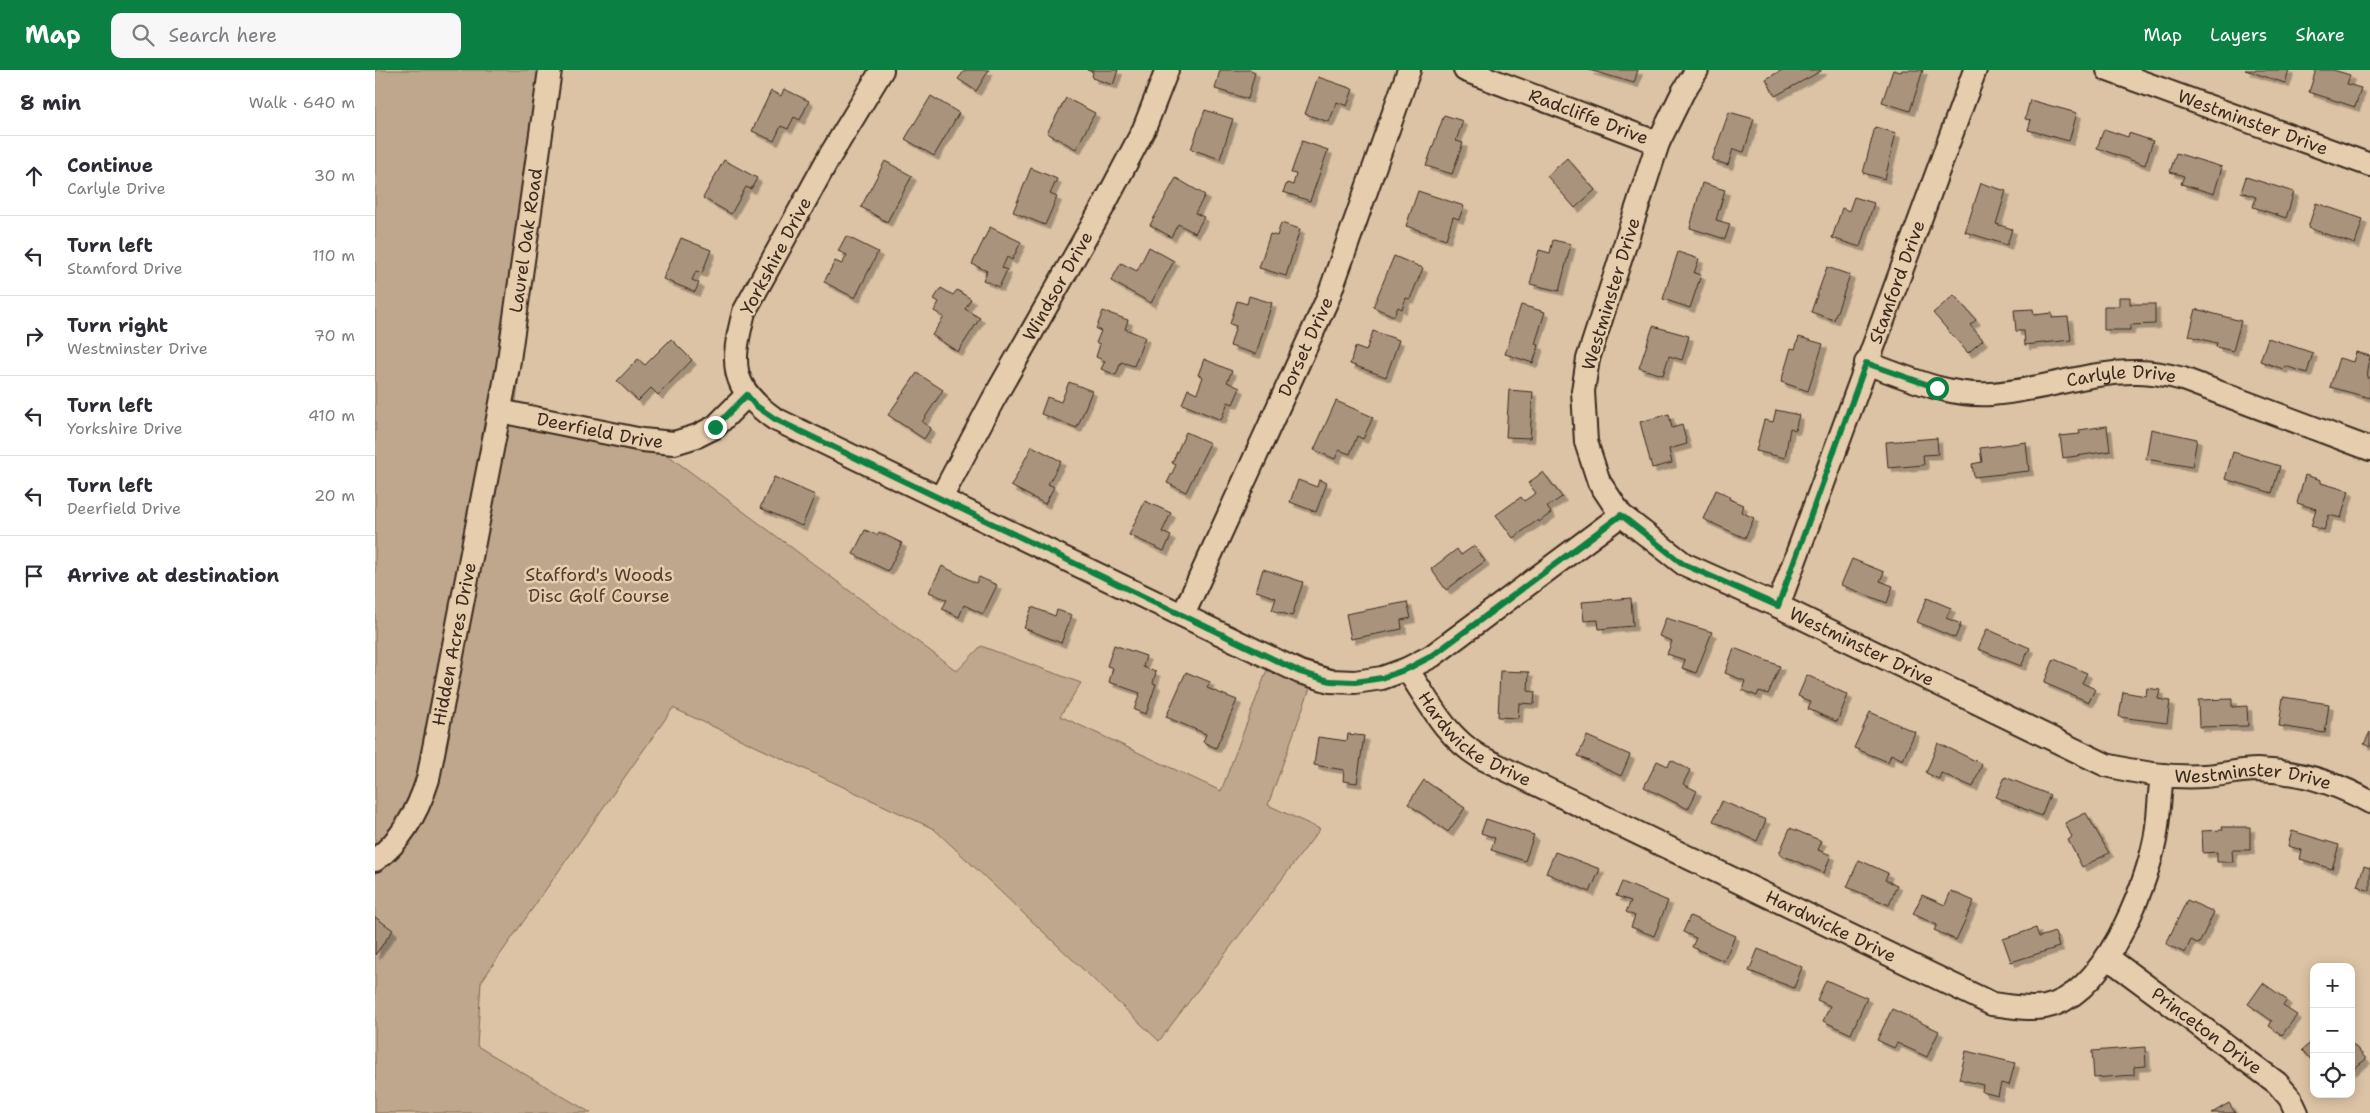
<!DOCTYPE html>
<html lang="en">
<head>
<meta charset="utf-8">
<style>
	:root { --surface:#fff; --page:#f7f7f7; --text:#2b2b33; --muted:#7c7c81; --line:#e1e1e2; --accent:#0b8043 }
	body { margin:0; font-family:"Shantell Sans",sans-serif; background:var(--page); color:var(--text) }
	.controls { position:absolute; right:15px; bottom:15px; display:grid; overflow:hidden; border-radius:10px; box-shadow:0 2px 12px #0003 }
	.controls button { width:45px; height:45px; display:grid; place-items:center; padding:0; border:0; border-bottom:1px solid var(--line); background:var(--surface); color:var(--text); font:25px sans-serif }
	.stop { position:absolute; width:15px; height:15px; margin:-11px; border:4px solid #0b8043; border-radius:50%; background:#fff }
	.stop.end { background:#0b8043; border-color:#fff; box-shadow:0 1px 5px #0008 }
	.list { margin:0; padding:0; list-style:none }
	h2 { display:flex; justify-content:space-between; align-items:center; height:65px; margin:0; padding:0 20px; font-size:21px }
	h2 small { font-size:16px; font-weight:400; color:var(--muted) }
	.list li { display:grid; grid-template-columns:32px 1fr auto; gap:15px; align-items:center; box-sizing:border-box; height:80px; padding:0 20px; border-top:1px solid var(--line) }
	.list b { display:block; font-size:19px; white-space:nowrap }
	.list p { margin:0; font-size:16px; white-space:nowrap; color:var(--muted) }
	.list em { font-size:16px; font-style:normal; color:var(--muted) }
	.icon { flex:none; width:28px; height:28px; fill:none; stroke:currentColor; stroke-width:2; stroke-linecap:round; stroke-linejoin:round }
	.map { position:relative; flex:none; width:1995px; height:1043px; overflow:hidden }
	header { display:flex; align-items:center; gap:30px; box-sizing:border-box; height:70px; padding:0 25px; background:var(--accent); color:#fff }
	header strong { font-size:24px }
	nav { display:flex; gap:28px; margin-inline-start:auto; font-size:18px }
	.search { width:350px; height:45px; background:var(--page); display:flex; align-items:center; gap:12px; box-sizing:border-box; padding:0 18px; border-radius:10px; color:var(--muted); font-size:19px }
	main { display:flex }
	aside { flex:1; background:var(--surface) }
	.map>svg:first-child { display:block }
</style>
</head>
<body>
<header>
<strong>Map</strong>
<div class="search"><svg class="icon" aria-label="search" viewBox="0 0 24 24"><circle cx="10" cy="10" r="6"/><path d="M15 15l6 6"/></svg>Search here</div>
<nav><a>Map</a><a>Layers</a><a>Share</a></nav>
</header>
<main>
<aside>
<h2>8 min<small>Walk · 640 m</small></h2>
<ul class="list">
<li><svg class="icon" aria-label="ahead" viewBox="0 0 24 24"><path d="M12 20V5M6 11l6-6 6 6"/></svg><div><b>Continue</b><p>Carlyle Drive</p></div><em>30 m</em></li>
<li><svg class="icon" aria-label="left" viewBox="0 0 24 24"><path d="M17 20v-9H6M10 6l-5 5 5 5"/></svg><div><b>Turn left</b><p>Stamford Drive</p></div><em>110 m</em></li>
<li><svg class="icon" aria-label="right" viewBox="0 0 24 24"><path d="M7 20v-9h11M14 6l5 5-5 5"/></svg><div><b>Turn right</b><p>Westminster Drive</p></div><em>70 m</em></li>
<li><svg class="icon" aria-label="left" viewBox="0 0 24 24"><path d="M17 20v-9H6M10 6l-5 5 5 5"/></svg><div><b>Turn left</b><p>Yorkshire Drive</p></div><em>410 m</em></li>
<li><svg class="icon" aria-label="left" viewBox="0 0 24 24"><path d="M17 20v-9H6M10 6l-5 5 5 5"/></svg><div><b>Turn left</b><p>Deerfield Drive</p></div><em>20 m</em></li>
<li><svg class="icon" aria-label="arrive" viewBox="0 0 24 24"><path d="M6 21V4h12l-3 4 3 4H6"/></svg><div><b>Arrive at destination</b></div></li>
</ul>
</aside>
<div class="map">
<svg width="1995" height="1043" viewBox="0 0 1995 1043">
	<defs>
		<filter id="shadow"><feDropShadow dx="4.5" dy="4.5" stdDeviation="0" flood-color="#0004"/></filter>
	</defs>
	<rect width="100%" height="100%" fill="#dcc3a5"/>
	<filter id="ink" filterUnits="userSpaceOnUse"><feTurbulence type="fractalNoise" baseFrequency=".02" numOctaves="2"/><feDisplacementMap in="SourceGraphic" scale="10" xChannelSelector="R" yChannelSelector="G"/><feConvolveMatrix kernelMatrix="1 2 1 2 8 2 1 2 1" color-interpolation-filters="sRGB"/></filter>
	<g filter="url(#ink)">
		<!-- green -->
		<path fill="#bea78c" stroke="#7c6855" d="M0 0H180L139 347 282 377 582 601 606 576 706 613 685 646 846 721 897 587 940 604 893 735 945 759 784 971 559 759 298 638 106 912 102 976 216 1043H0Z"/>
		<!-- building -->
		<path fill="#aa937b" stroke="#3b2a1e" filter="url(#shadow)" d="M590 0H614L601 21 583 9Z
			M712 0H743L738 15 717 8 718 2Z
			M845 0H876L880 2 873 29 840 19Z
			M1214 0H1263L1259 13Z
			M1407 0H1446V1L1400 26 1391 9Z
			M1518 0 1526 2 1527 0H1548L1535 41 1507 32Z
			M1870 0H1914L1910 13Z
			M1941 0H1958L1975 5 1972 14 1986 18 1980 37 1934 22Z
			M943 7 978 19 972 36 962 32 954 52 930 44Z
			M409 19 434 31 425 50 419 47 413 59 406 56 399 71 377 61 396 21 406 26Z
			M556 26 584 43 559 86 530 69Z
			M691 28 720 43 701 79 672 63Z
			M1655 30 1702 43 1694 71 1653 60 1656 50 1650 49Z
			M830 40 858 49 845 89 816 79Z
			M1354 42 1379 49 1369 82 1358 79 1353 95 1337 90Z
			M1069 45 1088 51 1081 71 1088 73 1077 104 1051 96Z
			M1500 57 1521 63 1510 109 1488 103Z
			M1729 59 1753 67 1754 63 1778 71 1770 95 1722 78Z
			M927 71 953 80 935 131 908 122 912 113 918 115 921 104 916 103Z
			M1801 83 1847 97 1839 124 1806 114 1809 106 1795 102Z
			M1192 88 1220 120 1200 138 1172 106Z
			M349 90 382 108 376 119 371 117 356 144 328 128Z
			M510 91 537 106 512 152 486 137Z
			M656 98 682 109 675 124 682 127 670 155 638 142Z
			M1871 107 1919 122 1911 148 1878 137 1881 127 1866 122Z
			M801 108 830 125 820 143 829 147 820 163 803 154 796 167 775 155Z
			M1327 113 1350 120 1341 150 1355 154 1350 169 1315 158Z
			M1606 113 1631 121 1621 154 1637 159 1632 175 1590 162Z
			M1043 121 1089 136 1084 149 1078 147 1071 169 1031 156Z
			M1479 127 1499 133 1485 177 1457 168 1467 138 1474 141Z
			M1941 133 1988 149 1980 174 1933 158Z
			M906 153 925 159 911 206 884 198 895 164 902 166Z
			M615 157 646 172 637 190 632 187 627 198 632 200 624 217 608 210 612 201 597 194Z
			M471 166 503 182 480 228 449 212 460 191 467 194 472 185 463 181Z
			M306 168 336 180 327 203 321 201 317 210 324 213 320 222 288 209Z
			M1178 170 1196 174 1184 221 1155 214 1164 180 1175 183Z
			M774 177 799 191 776 233 736 211 746 193 762 201Z
			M1303 182 1324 189 1319 203 1326 205 1315 238 1288 229Z
			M1019 186 1048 198 1035 229 1031 228 1027 239 1023 237 1019 246 998 237Z
			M1452 197 1475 205 1459 250 1436 242Z
			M566 218 578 225 582 220 596 229 590 239 605 248 583 282 557 265 569 247 559 241 564 232 559 229Z
			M1579 225 1601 250 1595 255 1608 270 1593 283 1558 243Z
			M874 226 897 233 881 284 855 276 861 256 855 254 862 231 872 234Z
			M1744 227H1755V234H1780V254L1755 255V260H1729V236H1744Z
			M1146 235 1170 242 1160 274 1164 275 1158 293 1130 284Z
			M1658 239 1659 245 1677 243V248L1693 247 1696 270 1650 275 1649 261H1641L1639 240Z
			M1821 239 1866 251 1858 281 1841 277 1842 273 1814 266Z
			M728 241 753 250 750 259 770 267 759 296 746 292 741 305 726 299 730 291 721 287 725 274 721 273 726 261 721 259Z
			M1278 256 1314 266 1307 290 1294 286 1288 305 1264 298Z
			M998 261 1024 270 1011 307 975 294 980 277 991 281Z
			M1424 267 1448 274 1433 321 1406 312 1416 278 1420 279Z
			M1893 268 1938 283 1932 303 1910 296 1908 299 1885 291Z
			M296 269 317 290 283 325 276 318 263 331 242 311 263 289 270 295Z
			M1981 282 1995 286 1992 308H1995V328L1955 317 1964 288 1978 292Z
			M829 289 857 301 852 312 865 318 858 334 853 332 846 350 807 334 813 319 822 323 828 307 823 305Z
			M542 303 568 320 547 352 556 358 549 369 513 345Z
			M694 312 717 321 702 358 666 344 672 327 686 332Z
			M1134 320 1158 322 1155 368 1131 367Z
			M961 331 998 347 988 369 982 366 975 384 964 380 960 389 939 380Z
			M1401 340 1424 345 1420 360 1415 358 1410 388 1381 381 1389 350 1398 352Z
			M1294 344 1297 358 1307 355 1312 374 1294 379 1297 393 1277 398 1265 352Z
			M1732 356 1735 381 1688 388 1685 366 1705 364 1704 360Z
			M1776 359 1822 369 1817 397 1771 389Z
			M811 362 835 373 811 422 792 413 801 395 797 393Z
			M1562 368 1563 384 1548 385 1549 395 1513 398 1511 372Z
			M1651 372 1654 401 1599 407 1597 394 1607 392 1605 378Z
			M657 376 686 391 673 414 679 417 670 434 636 416Z
			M1858 382 1905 396 1897 423 1850 409Z
			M1168 402 1187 427 1172 437 1176 443 1164 452 1163 450 1138 468 1121 445 1146 427 1149 431 1161 423 1153 413Z
			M1930 405 1946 410V413L1974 421 1966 448 1954 445 1949 460 1936 456 1941 439 1922 433Z
			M399 407 440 425 427 456 385 438Z
			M923 410 942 417 944 410 952 413 941 442 915 432Z
			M1341 420 1355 426 1354 429 1368 435 1366 442 1379 448 1370 468 1328 449Z
			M770 431 796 443 787 462 796 466 789 481 754 465Z
			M490 460 502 465 504 462 527 473 513 501 478 484Z
			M1099 476 1110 491 1071 520 1056 499 1082 479 1086 485Z
			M1477 489 1509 502 1505 511 1518 516 1512 533 1466 515Z
			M567 496 601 513 604 507 622 515 608 544 589 535 584 547 567 539 572 530 554 522Z
			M888 499 928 512 917 546 897 540 901 528 881 521Z
			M1256 528 1258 556 1224 559 1223 550 1209 551 1207 532Z
			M1552 528 1576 538 1571 548 1586 554 1580 568 1542 552Z
			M1032 532 1036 548 1026 550 1027 559 976 569 971 544Z
			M657 537 680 546 682 540 697 545 686 573 649 558Z
			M1291 548 1337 562 1321 603 1307 598 1310 590 1292 584 1297 571 1284 566Z
			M1612 559 1655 578 1646 596 1603 579Z
			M739 575 771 586 768 597 781 602 778 613 781 614 771 644 759 640 765 623 734 612 738 598 732 596Z
			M1359 578 1405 596 1393 624 1384 621 1382 626 1367 620 1370 611 1350 603Z
			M1679 589 1712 603 1707 613 1720 619 1714 632 1669 613Z
			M1125 601 1154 602 1153 621 1160 622 1159 634 1144 633 1143 648 1123 647Z
			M811 602 835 612 832 618 862 630 841 678 828 672 831 664 791 647Z
			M1432 605 1473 625 1462 652 1433 639 1436 632 1423 626Z
			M1772 618 1785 620 1783 629 1795 631 1792 653 1744 647 1748 622 1771 626Z
			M1908 627 1954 634 1950 663 1904 656Z
			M1857 629V637L1872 636 1873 656 1824 657 1823 630Z
			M1495 642 1540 662 1528 690 1516 684 1513 692 1479 678Z
			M1995 662V677L1989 674Z
			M973 664 989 666 982 713 968 711 969 700 939 695 943 667 972 671Z
			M1212 666 1255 685 1246 706 1203 686Z
			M1563 673 1607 694 1598 717 1566 703 1564 709 1551 703Z
			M1296 690 1315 700 1308 714 1322 721 1313 739 1269 717 1282 691 1293 696Z
			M1630 707 1675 725 1666 746 1621 727Z
			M1049 710 1090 738 1073 762 1033 734Z
			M1347 731 1391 750 1382 771 1338 751Z
			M1711 743 1734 783 1707 797 1693 770 1697 767 1690 753Z
			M1111 749 1159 765 1150 791 1116 780 1120 768 1106 763Z
			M1847 757H1875V780H1857L1858 792H1842V782L1828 783 1827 761 1848 760Z
			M1415 758 1447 771 1443 780 1456 785 1449 803 1404 784Z
			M1917 761 1964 775 1957 799 1925 789 1927 780 1913 776Z
			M1180 782 1225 799 1215 822 1171 803Z
			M1484 790 1513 803 1510 810 1522 815 1514 835 1472 817Z
			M1989 796 1995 798V821L1982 816Z
			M1247 812 1293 831 1279 866 1256 857 1260 846 1251 842 1256 831 1241 826Z
			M1576 821 1599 831 1581 870 1559 860 1562 855 1538 844 1547 825 1570 835Z
			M1812 830 1839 842 1824 874 1816 870 1810 883 1791 874Z
			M1315 846 1360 866 1349 891 1317 877 1321 868 1308 862Z
			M0 847 18 860 0 885Z
			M1661 858 1664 867 1680 862 1684 877 1636 892 1628 869Z
			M1383 879 1427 897 1419 918 1374 901Z
			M1451 910 1492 928 1476 964 1448 951 1455 936 1442 930Z
			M1888 913 1912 930 1908 936 1922 945 1907 965 1894 956 1897 951 1873 934Z
			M1517 939 1564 961 1552 987 1522 973 1519 978 1502 970Z
			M1939 970V993L1927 980Z
			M1976 972 1991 989 1976 1001Z
			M1770 977 1771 996 1759 997V1005L1719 1008 1717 981Z
			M1591 981 1640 993 1634 1015 1626 1013 1623 1026 1607 1022 1608 1015 1584 1009Z
			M1854 1033 1860 1043H1837Z"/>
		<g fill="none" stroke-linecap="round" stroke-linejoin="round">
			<defs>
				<g id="minor">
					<path d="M507 0 453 89 369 242C356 293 354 317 400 349L925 602 955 611 980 612 1007 608 1032 599 1057 586 1246 445"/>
					<path id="s1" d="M1090 0 1283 73"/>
					<path id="s2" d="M1322 0 1308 22 1283 73 1213 289 1208 321 1211 372 1224 412 1246 445 1309 494 1403 536 1731 695C1763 703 1796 708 1829 706 1847 705 1865 700 1882 700 1922 701 1961 713 1995 732"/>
					<path id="s3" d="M1733 0 1995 95"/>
					<path id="s4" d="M1491 293C1531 307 1573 327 1616 324 1665 321 1713 301 1763 302 1778 302 1793 305 1808 309L1995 379"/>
					<path id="s5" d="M125 341 267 370 299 373 322 366 340 357 372 325"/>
					<path id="s6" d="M566 428 618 330 729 135 769 59 792 0"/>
					<path id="s7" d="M1403 536 1600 0"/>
					<path id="s8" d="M808 545 953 228 1034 0"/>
					<path id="s9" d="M1032 599C1054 632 1070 666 1105 687L1617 934C1633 936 1653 940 1670 937 1729 925 1769 823 1780 770 1784 749 1784 727 1787 705"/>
					<path id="s10" d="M0 790C28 770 43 741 53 709L133 297 175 0"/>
					<path id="s11" d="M1732 887 1902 1013 1915 1028 1922 1043"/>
				</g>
			</defs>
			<!-- minor casing -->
			<use href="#minor" stroke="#3b2a1e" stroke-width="26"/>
			<!-- minor -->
			<use href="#minor" stroke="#e6cdae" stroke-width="22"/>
		</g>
	</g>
	<g fill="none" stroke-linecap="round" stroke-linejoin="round" filter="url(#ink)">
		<!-- route -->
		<path stroke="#0b8043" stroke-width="6" d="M340 357 372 325 380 335 400 349 925 602 955 611 980 612 1007 608 1032 599 1057 586 1246 445 1308 494 1403 536 1491 293 1562 318"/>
	</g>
	<g text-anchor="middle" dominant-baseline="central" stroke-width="5" stroke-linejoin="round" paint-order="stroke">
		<!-- street labels -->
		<g font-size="18" fill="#3b2a1e" stroke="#e6cdae">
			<text stroke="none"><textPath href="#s1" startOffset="132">Radcliffe Drive</textPath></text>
			<text stroke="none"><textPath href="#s3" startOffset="154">Westminster Drive</textPath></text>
			<text stroke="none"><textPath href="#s10" startOffset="646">Laurel Oak Road</textPath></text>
			<text transform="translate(401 186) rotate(-62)">Yorkshire Drive</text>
			<text stroke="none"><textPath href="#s7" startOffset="345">Stamford Drive</textPath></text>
			<text stroke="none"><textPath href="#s6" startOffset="242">Windsor Drive</textPath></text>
			<text transform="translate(1236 224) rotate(-73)">Westminster Drive</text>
			<text stroke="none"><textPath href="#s8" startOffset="295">Dorset Drive</textPath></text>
			<text stroke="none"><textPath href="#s4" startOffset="262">Carlyle Drive</textPath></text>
			<text stroke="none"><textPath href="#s5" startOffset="102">Deerfield Drive</textPath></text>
			<text stroke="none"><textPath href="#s10" startOffset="236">Hidden Acres Drive</textPath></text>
			<text stroke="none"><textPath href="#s2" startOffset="751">Westminster Drive</textPath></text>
			<text stroke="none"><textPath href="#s9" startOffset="100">Hardwicke Drive</textPath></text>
			<text stroke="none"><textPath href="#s2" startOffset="1171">Westminster Drive</textPath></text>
			<text stroke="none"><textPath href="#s9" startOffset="505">Hardwicke Drive</textPath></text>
			<text stroke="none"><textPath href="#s11" startOffset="124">Princeton Drive</textPath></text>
		</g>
		<!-- park labels -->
		<g font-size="18" fill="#4f3d2e" stroke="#e6cdae">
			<text x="224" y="505">Stafford's Woods<tspan x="224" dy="21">Disc Golf Course</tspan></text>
		</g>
	</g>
</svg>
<div class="controls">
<button>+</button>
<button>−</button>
<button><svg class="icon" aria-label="locate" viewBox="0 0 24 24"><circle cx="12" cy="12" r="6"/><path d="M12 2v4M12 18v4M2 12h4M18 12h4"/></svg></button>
</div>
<div class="stop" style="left:1562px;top:318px"></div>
<div class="stop end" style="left:340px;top:357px"></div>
</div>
</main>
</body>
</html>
